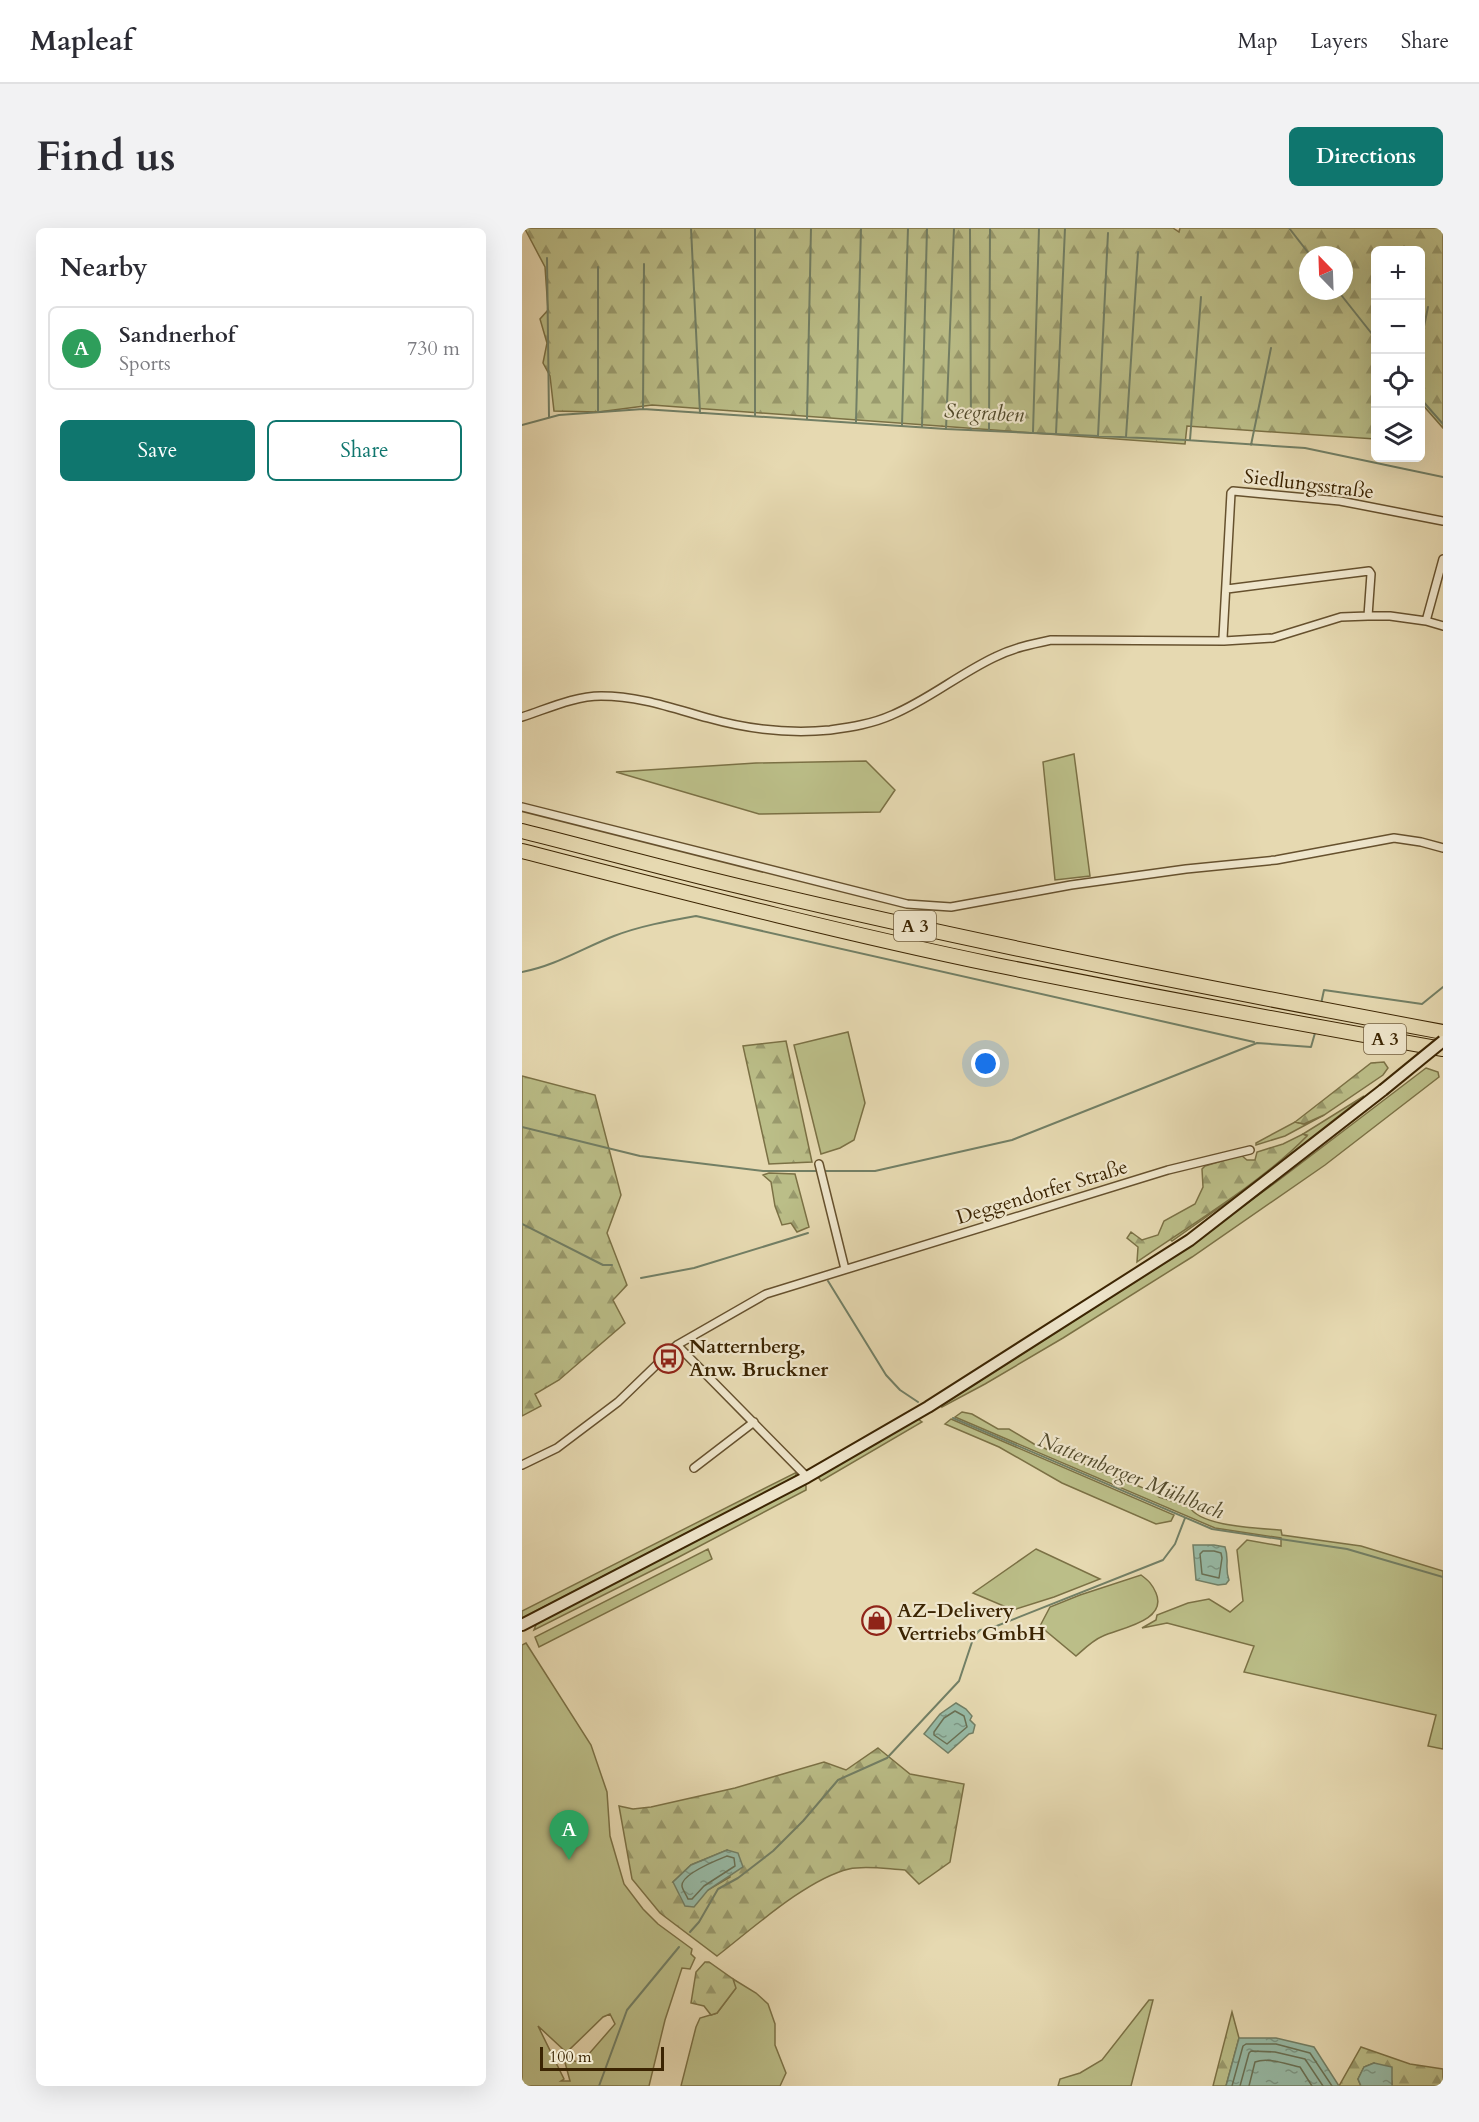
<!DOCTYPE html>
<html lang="en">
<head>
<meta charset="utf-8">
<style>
	:root { --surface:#fff; --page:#f2f2f3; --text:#2b2b33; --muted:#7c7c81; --line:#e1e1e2; --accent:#0f766e }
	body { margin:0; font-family:Cardo,serif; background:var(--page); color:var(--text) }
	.controls { position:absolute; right:18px; top:18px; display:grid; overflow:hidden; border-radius:9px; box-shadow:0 6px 24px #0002 }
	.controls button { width:54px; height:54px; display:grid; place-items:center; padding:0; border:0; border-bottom:2px solid var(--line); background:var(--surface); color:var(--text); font:30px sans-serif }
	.compass { position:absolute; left:777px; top:18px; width:54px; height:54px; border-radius:50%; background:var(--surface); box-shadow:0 6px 24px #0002; rotate:337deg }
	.scale { position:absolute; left:18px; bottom:15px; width:124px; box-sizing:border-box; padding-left:6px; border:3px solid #3b2402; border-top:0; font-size:16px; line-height:21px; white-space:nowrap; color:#3b2402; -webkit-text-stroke:4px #efe6cc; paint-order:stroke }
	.you { position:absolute; left:464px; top:836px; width:21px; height:21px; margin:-15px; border:4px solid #fff; border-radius:50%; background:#1a73e8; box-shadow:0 0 0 9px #1a73e833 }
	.badge { display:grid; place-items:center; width:39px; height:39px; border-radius:50%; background:var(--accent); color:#fff; font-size:20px; font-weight:700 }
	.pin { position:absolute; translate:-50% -50px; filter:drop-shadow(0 2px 3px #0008) }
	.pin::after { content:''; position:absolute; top:32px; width:21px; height:18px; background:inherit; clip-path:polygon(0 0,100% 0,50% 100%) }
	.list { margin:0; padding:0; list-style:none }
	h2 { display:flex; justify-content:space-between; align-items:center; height:78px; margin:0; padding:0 24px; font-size:26px }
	h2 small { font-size:20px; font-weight:400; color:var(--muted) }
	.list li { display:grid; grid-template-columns:39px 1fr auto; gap:18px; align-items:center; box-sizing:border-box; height:84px; margin:0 12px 12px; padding:0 12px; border:2px solid var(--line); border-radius:9px }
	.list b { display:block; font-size:22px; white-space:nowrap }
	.list p { margin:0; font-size:20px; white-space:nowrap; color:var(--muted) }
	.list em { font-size:20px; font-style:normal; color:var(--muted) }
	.actions { display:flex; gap:12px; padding:18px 24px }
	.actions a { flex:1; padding:14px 0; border:2px solid var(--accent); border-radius:9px; text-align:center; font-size:21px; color:var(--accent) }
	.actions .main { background:var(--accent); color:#fff }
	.icon { flex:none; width:33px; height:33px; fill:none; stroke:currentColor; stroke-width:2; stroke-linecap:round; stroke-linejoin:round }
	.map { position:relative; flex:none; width:921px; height:1858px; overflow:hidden; border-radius:9px }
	header { display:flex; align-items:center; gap:36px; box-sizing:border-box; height:84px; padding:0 30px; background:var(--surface); border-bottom:2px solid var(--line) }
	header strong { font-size:28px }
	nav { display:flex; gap:33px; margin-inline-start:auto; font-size:21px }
	.intro { display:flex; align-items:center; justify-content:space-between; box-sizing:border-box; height:144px; padding:0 36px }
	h1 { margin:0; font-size:42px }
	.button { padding:15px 27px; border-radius:9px; background:var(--accent); color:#fff; font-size:21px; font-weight:700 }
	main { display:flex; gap:36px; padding:0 36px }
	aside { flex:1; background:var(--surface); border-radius:9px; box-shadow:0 6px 24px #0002 }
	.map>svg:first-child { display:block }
</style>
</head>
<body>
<header>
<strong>Mapleaf</strong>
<nav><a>Map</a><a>Layers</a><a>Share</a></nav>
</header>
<div class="intro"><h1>Find us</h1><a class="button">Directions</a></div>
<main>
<aside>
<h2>Nearby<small></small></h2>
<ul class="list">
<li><span class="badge" style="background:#2e9e5b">A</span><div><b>Sandnerhof</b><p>Sports</p></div><em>730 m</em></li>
</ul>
<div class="actions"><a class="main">Save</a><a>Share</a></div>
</aside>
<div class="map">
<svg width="921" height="1858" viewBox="0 0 921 1858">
	<defs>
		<pattern id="forest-firs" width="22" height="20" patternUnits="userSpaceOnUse" patternTransform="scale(1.5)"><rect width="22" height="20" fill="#bbbe88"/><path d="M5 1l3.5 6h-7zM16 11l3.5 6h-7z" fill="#999a6d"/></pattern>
		<pattern id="water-ripples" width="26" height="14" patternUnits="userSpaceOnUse" patternTransform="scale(1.5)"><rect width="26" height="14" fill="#97bba7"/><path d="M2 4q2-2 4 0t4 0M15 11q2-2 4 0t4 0" fill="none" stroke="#7c9886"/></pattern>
	</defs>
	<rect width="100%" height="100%" fill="#e6d9b1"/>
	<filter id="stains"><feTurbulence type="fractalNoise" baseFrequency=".00333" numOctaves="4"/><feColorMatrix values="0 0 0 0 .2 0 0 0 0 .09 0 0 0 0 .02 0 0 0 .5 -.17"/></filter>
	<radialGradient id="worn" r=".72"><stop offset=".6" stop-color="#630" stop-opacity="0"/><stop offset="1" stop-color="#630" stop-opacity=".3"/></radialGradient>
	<!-- grass -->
	<path fill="#bbbe88" stroke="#7b7145" stroke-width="1.5" fill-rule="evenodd" d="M552 526 568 648 533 652 521 534Z
		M344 533 373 562 358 584 237 586 94 544 234 535Z
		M326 804 343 875 332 912 318 920 299 926 272 817Z
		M904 840 916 844 917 849 803 937 670 1029 541 1110 463 1156 420 1179V1177L641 1036 757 952Z
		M842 868 728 958 650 1013 648 1011 785 907 781 906Z
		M802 887 763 908 734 917V915L773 894 782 896Z
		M440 1184 450 1186 476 1201H487L512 1216 634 1265 637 1269 667 1278C677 1299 738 1300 759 1302L760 1307 839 1318 921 1343V1521L906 1518 914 1487 722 1444 732 1418 645 1395 620 1400 634 1392 635 1387 666 1375 687 1371 708 1384 721 1373 715 1322 725 1312 759 1318V1310L693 1300 433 1189Z
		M396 1191 400 1194 299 1253 296 1249Z
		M429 1191 652 1287 649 1293 634 1296 540 1255 477 1219 423 1196Z
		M275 1244 273 1249 0 1390V1383Z
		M281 1256 284 1258V1262L155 1330 12 1402 15 1394Z
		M186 1321 190 1331 17 1419 13 1409Z
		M514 1321 578 1351 532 1369 491 1382 451 1365Z
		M619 1347C627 1353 630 1356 634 1365 646 1393 598 1400 581 1408 571 1412 562 1421 554 1428L518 1398 528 1379 558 1367Z
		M4 1415 69 1517 85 1564 88 1608 102 1656 121 1681 136 1696 170 1721 169 1726 173 1730 168 1741 160 1740 143 1792 127 1858H0V1417ZM88 1786 93 1796 59 1835 49 1832 45 1824 81 1789ZM16 1798 44 1824 41 1827 48 1853H39L42 1851Z
		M211 1751 234 1765 246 1776 253 1796V1817L264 1845 258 1858H159L174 1799 178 1790 195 1785 213 1761Z
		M627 1772H631L609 1858H536L538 1851 558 1845 580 1832Z"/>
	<!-- forest -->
	<path fill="url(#forest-firs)" stroke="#7b7145" stroke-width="1.5" fill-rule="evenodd" d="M6 0H651L657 4 658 0H921V200L899 175 898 22H854L853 211 665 198 663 216 130 177 76 184 32 183 28 148 21 135 25 115 18 91 26 82 23 39 3 1ZM786 27H822V63H786Z
		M264 813 290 934 247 936 221 818Z
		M862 834 866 840 861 847 802 887 782 896 773 894 849 835Z
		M0 848 73 867 99 967 85 1005 105 1057 91 1072 103 1095 37 1152 13 1166 19 1178 0 1188Z
		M781 906 785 908C739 955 670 996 615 1034L616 1019 605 1010 609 1004 620 1012 636 1007 642 993 673 976 681 959 680 941 683 938 719 927 725 932H733L735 924 761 916Z
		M247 945 273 946 287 999 275 1004 269 995 260 997 253 978 249 954 241 947Z
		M356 1520 388 1546 442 1556 428 1634 397 1656 383 1642C365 1641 343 1637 327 1641 285 1651 230 1701 195 1728L138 1685 110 1651 97 1578 111 1581 129 1579 213 1560 302 1534 324 1542ZM205 1622 208 1649 186 1662 151 1654 169 1637Z
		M183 1734H187L211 1751 214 1760 195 1785 189 1787 182 1778 169 1775 174 1744Z
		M710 1784 717 1810 704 1858H691Z
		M839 1819 888 1836 921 1841V1858H870V1853L852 1835 842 1839 836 1851 839 1858H817Z"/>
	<!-- water -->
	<path fill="url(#water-ripples)" stroke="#727f65" stroke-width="1.5" d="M671 1317H692L703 1319C708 1333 702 1338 707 1352L704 1356 696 1357 674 1352Z
		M434 1475 444 1481 450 1488 448 1492 453 1497 451 1505 447 1506 426 1525 402 1506 418 1486Z
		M205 1622 216 1625 221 1639 186 1662 172 1679 163 1678 151 1654 169 1637Z
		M717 1810H754L792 1819 817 1858H704Z
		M852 1835 870 1839V1858H839L836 1851 842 1839Z"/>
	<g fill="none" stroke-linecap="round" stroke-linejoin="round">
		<!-- shore -->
		<path stroke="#697054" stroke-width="1.5" d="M681 1323H692L699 1325 700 1330 697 1350 680 1346 678 1326Z
			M433 1483 442 1488 445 1499 425 1516 412 1507V1504L422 1490Z
			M205 1628 212 1630 213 1638 182 1658 170 1671H166C165 1668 160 1661 160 1658 159 1646 195 1632 205 1628Z
			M710 1858 721 1818 724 1816H754L788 1825 810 1858
			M718 1858 727 1825 729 1823 753 1824 783 1831 801 1858
			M727 1858 733 1834C746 1829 764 1836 778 1839L790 1858"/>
		<!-- stream -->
		<path stroke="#727f65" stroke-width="2" d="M169 0 178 185
			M233 0V188
			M448 0 449 201
			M767 0 788 27
			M25 30 27 189
			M816 63 854 111
			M898 118 906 79
			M898 170 921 196
			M121 181 122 36
			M76 183V39
			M285 191 289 0
			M334 194 339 0
			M0 197 37 187 121 181 424 201 664 212 783 220 921 249
			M380 197 386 0
			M400 198 405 0
			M424 201 432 0
			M467 203 468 0
			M511 204 517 0
			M534 206 543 0
			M576 208 586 5
			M604 209 616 24
			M668 212 679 69
			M729 217 749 120
			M0 744C33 738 61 720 92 708 118 698 146 693 174 688L732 814
			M799 776 802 762 900 776 921 759
			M0 899 118 928 241 943H296
			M301 943H353L490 912 735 815 789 819 793 805
			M0 996 81 1037H90
			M119 1050 172 1040 286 1005
			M306 1053 364 1147 378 1162 396 1174
			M431 1190 690 1301 825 1321 921 1349
			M168 1704 177 1694 196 1661 216 1650 251 1623 281 1593 316 1552 365 1530 437 1453 452 1408 458 1402 467 1401 641 1332 653 1316 663 1290
			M77 1858 105 1782 157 1719"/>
		<defs>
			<path id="street" d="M705 361 847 343 849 346 846 388
				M904 393 921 331
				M702 413 701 410 709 265 711 263 818 273 921 293
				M0 489C25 481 52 468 79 468 117 468 150 480 186 490 225 501 267 506 308 502 329 499 350 496 370 487 406 472 437 446 473 429 491 420 510 416 529 412L702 413 751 410 819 389 846 388H868L904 393 921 398
				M0 579 385 676 429 679 549 657 664 641 754 632 872 610 899 614 921 620
				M297 936 323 1041
				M155 1117 285 1249
				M0 1237 35 1220 96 1174 155 1117 244 1066 646 942 728 922
				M172 1240 232 1194"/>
			<path id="secondary" d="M0 1397 285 1249 406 1179 668 1012 861 862"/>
			<path id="highway" d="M0 603C72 621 144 641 216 658 449 714 685 760 921 804
				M0 623C157 663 315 704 474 737 623 767 772 795 921 821"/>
		</defs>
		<!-- street casing -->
		<use href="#street" stroke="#66512e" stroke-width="10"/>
		<!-- secondary casing -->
		<use href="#secondary" stroke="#3b2402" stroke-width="14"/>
		<!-- highway casing -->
		<use href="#highway" stroke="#3b2402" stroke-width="16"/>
		<!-- street -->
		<use href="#street" stroke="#efe6cc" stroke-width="7"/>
		<!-- secondary -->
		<use href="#secondary" stroke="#efe6cc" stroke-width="10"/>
		<!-- highway -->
		<use href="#highway" stroke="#e6d9b1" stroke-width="14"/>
		<defs>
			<path id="secondary-bridge" d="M861 862 921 813"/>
		</defs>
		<!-- secondary-bridge casing -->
		<use href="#secondary-bridge" stroke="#3b2402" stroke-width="14" stroke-linecap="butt"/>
		<!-- secondary-bridge -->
		<use href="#secondary-bridge" stroke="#efe6cc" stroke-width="10"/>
	</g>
	<!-- icons -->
	<defs>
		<symbol id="bus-ring" viewBox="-11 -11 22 22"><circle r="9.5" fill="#efe6cc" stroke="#8f2418" stroke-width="1.5"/><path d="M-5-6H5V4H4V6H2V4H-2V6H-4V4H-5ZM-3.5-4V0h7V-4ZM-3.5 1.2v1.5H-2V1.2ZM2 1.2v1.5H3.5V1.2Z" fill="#8f2418"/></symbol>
		<symbol id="shop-ring" viewBox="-11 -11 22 22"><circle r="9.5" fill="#efe6cc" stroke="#8f2418" stroke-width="1.5"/><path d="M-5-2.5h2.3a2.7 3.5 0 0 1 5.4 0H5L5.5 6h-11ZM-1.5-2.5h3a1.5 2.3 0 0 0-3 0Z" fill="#8f2418"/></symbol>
	</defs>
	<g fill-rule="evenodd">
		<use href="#bus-ring" x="130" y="1114" width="33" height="33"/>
		<use href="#shop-ring" x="338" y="1376" width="33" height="33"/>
	</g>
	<g text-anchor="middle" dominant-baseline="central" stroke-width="4.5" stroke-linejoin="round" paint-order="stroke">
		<!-- shield labels -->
		<g fill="#efe6cc" stroke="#715e3f" stroke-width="1.5">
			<rect x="372" y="683" width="42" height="30" rx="4.5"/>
			<rect x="842" y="796" width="42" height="30" rx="4.5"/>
		</g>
		<g font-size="18" font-weight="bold" fill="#3b2402">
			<text x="393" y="698">A 3</text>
			<text x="863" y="811">A 3</text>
		</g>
		<!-- street labels -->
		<g font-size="20" fill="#3b2402" stroke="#efe6cc">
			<text transform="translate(787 256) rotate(7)">Siedlungsstraße</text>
			<text transform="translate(520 964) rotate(-17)">Deggendorfer Straße</text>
		</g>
		<!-- poi labels -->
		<g font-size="20" font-weight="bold" fill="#3b2402" stroke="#efe6cc" text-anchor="start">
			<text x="167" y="1118">Natternberg,<tspan x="167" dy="23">Anw. Bruckner</tspan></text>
			<text x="375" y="1382">AZ-Delivery<tspan x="375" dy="23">Vertriebs GmbH</tspan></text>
		</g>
		<!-- water labels -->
		<g font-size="21" font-style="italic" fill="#524a2b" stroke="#efe6cc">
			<text transform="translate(462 185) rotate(3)">Seegraben</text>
			<text transform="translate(609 1248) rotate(22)">Natternberger Mühlbach</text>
		</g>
	</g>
	<rect width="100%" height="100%" filter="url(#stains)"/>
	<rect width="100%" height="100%" fill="url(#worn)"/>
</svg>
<div class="controls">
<button>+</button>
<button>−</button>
<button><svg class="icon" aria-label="locate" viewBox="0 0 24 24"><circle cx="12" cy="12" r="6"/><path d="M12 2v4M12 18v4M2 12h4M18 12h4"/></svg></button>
<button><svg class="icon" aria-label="layers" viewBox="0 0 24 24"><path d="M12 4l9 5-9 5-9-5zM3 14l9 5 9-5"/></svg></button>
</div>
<svg class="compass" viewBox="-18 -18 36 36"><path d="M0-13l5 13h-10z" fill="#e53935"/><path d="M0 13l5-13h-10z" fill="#7c7c81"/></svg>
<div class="scale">100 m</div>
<div class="you"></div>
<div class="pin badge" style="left:47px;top:1632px;background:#2e9e5b">A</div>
</div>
</main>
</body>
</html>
